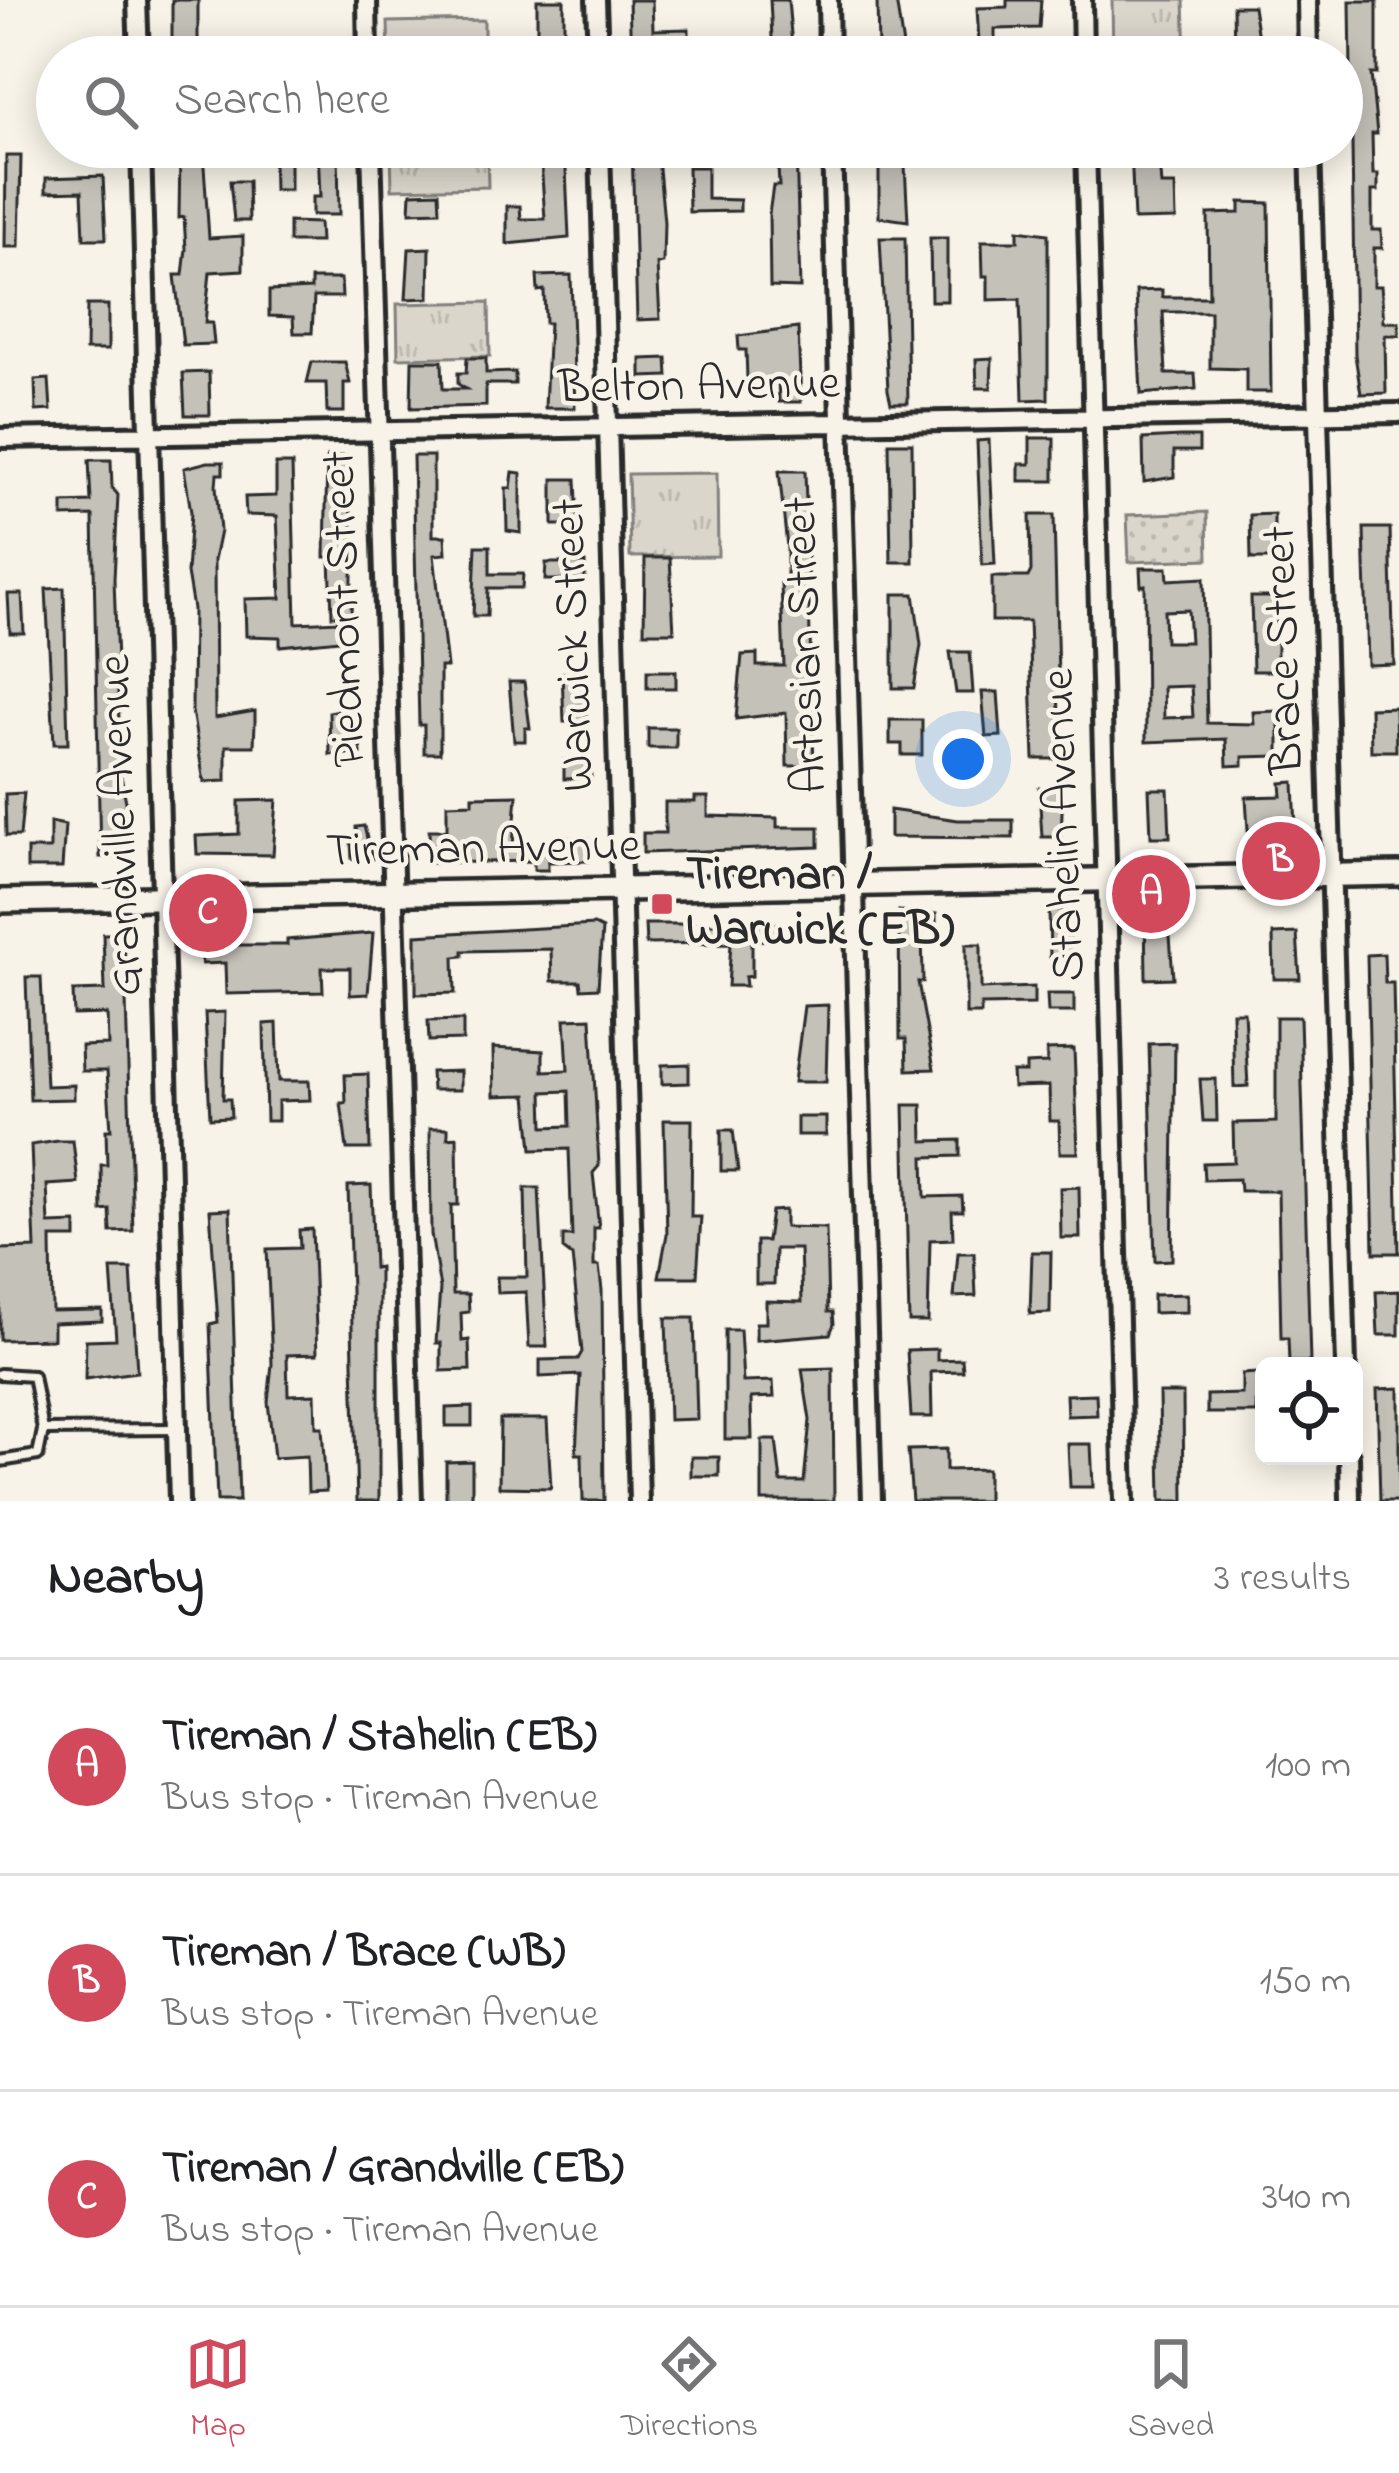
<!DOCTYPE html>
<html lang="en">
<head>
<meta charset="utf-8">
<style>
	:root { --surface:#fff; --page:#f6f6f6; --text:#202124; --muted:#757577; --line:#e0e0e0; --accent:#d1495b }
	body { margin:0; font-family:"Indie Flower",sans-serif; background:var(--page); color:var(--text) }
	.controls { position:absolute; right:36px; bottom:36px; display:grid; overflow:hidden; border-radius:18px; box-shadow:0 6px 30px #0003 }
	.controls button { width:108px; height:108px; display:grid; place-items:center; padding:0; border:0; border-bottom:3px solid var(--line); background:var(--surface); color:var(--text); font:60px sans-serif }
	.you { position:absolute; left:963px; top:759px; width:42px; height:42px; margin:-30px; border:9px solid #fff; border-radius:50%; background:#1a73e8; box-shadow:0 0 0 18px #1a73e833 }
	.badge { display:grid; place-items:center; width:78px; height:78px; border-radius:50%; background:var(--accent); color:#fff; font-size:39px; font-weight:700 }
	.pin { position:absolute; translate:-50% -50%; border:6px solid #fff; box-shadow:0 3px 12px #0006 }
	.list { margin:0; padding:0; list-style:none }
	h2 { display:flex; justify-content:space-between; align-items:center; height:156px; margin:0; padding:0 48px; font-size:51px }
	h2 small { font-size:39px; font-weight:400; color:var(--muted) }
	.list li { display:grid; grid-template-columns:78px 1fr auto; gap:36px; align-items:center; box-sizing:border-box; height:216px; padding:0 48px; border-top:3px solid var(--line) }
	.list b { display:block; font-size:45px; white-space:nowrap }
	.list p { margin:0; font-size:39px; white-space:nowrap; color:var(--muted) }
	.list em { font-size:39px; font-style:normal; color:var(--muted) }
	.icon { flex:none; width:66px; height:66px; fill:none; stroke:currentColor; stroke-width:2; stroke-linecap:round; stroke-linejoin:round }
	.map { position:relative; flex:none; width:1399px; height:1501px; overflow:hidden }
	.search { position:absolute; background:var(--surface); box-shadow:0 6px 30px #0003; left:36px; right:36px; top:36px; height:132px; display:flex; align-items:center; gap:30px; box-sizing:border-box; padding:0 42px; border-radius:66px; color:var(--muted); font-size:45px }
	.sheet { height:804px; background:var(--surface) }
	nav { display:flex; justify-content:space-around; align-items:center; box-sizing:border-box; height:168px; border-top:3px solid var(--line); background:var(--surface); font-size:33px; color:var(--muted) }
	nav a { display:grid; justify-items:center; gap:6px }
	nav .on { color:var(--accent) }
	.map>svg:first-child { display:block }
</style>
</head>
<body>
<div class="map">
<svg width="1399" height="1501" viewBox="0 0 1399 1501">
	<defs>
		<pattern id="grass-tufts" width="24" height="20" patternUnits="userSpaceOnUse" patternTransform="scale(3)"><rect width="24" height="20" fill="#dad6cc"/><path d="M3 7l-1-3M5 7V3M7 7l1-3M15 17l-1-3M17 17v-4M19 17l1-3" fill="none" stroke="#bbb8af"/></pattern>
		<pattern id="garden-dots" width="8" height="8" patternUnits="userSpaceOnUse" patternTransform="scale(3)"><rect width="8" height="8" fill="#dad6cc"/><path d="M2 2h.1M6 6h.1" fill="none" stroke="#bbb8af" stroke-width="1.8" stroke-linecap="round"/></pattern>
	</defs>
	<rect width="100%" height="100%" fill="#f7f3e8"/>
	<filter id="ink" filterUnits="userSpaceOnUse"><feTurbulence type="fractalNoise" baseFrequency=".00833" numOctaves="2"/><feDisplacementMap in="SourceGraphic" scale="24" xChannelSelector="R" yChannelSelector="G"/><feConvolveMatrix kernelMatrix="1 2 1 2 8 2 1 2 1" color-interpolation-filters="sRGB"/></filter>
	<g filter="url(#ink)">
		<!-- grass -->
		<path fill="url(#grass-tufts)" stroke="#82807c" stroke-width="3" d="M1112 0H1184L1186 57H1113Z
			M484 20V57H389L388 22Z
			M391 147H487L488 187 392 189Z
			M489 302 490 356 398 358 397 304Z
			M717 473 718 556 630 557 628 474Z"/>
		<!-- garden -->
		<path fill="url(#garden-dots)" stroke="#82807c" stroke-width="3" d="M1207 512 1208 559 1129 562 1127 515Z"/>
		<!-- building -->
		<path fill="#c4c1b9" stroke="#2b2b2b" stroke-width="3" fill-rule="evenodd" d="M172 0H198V48H172Z
			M537 0H564V57H537Z
			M629 0H652L653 30 689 29V44L660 45V57H631Z
			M770 0H788L793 57H773Z
			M877 0H896L904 53H878Z
			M1007 0H1041L1039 28 995 29V42H979L977 8 1007 7Z
			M1350 1H1377V74H1371L1377 134H1372L1373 174H1378V191H1372V230H1381L1382 248H1374V286H1381L1384 322H1399V335H1385L1386 393 1361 394 1355 355Z
			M1233 6H1253L1260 51H1234Z
			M318 147H338L339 215H312V197H320Z
			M540 147H565L569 238 507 244V206H520L521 219H545Z
			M632 147H657L664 222 663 263 657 264 660 319 637 320Z
			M777 147H796L800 288 770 287 769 214 773 186H779Z
			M879 147H904L908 221 879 217Z
			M1131 147H1158L1161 185H1175L1176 219 1134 220Z
			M273 148H290V190H274Z
			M180 152H203L209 238 243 236V270L210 272 205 323H212L214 344 183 345 175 275H183L186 249 184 217 179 218Z
			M6 156H21L19 247H5Z
			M688 167H707V199L740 200V211L689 212Z
			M103 176 106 239H84L82 191 46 192V178Z
			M230 181H248L249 221H234Z
			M439 192 440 211 410 212 411 193Z
			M1240 202 1269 203 1271 392H1246V369L1210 368V312H1163L1166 374H1195L1196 389 1141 394 1136 291 1162 290V297H1209L1208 214 1240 213Z
			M289 222 319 223 320 242H289Z
			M1018 230 1048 234V399L1023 400 1020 299 988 300V276H983L982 241H1018Z
			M880 238H905L908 403H891L888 390Z
			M930 238H947V301H931Z
			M430 248 429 298 406 299 409 249Z
			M571 275 575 408H545L549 323H545L544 290 538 291 537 276Z
			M311 279H341L342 297H314L312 333H294L293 317 269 316V291L311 289Z
			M87 305H108V350H86Z
			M798 328 801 402H779L778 379H747L746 350H739L738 336Z
			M467 358H486V373L515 372V384H486V406L411 408 412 361H442L443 389H466L458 384V373H466Z
			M667 358 668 376 641 377V359Z
			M992 358 991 388H977L976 359Z
			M312 362H345L350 383H344V412H327L326 383H307Z
			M209 372 210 415H185L183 373Z
			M49 379 51 410 36 411 35 380Z
			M1180 437H1199V451H1174V477L1144 482 1143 439Z
			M1030 438H1054V481H1019V464H1030Z
			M989 440 995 564 982 565 977 441Z
			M889 443H912L913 562H891Z
			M346 456 353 538 351 616H332L330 557H325L327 457Z
			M413 456H433V536H445L446 554 434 555 447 667H440V753H424V725H419Z
			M89 460H111L112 488 118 495 114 579 121 776 127 807 123 857H100L93 516 63 517V503L91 502Z
			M208 462H223V474H217L216 486 220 531 214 560 215 718 255 711V723L254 746H226V781L204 782 192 711 193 609 187 573 191 512 184 468Z
			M276 464H292L296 623 339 621 340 640 280 646V637L246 636 245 599 281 598 277 516 246 515 245 497 276 496Z
			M779 471H805L814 766H787L786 713 736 719 742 655 757 654V666H784L781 583H787V547Z
			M513 472 521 473V533L507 531 506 488H511Z
			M553 479H576L578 525H553Z
			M1274 514V559H1251L1250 515Z
			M1030 515H1054L1060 759H1034L1029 621H992V577H1028L1031 571Z
			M1364 528H1390L1394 664 1368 665Z
			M476 546H490V574H523L522 588H488L487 616H473Z
			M645 558H670L674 632H644Z
			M546 563H585V580H545Z
			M1140 568H1167L1168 580 1204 578 1207 723 1254 724 1253 712 1279 711V756L1243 757V765L1227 766 1226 739 1146 742 1145 585 1141 586ZM1188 610 1190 642H1165L1164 611ZM1191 686 1193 717 1164 718 1163 687Z
			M64 588 68 744H54L46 589Z
			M8 594H22L24 633H10Z
			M893 594H914L921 645 914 688H893Z
			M1251 597H1277V671H1253Z
			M950 652H970L973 693H956Z
			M647 671H676V688H647Z
			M562 673 586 674V722H564Z
			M509 682H524L530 728H525V741H514Z
			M982 692H998L1001 736 986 737Z
			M356 707 361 753 330 755 329 712Z
			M1395 707 1396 751H1371L1370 708Z
			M890 720H922V755H902V744H890Z
			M648 728H676V748H648Z
			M564 760H590L591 778 564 779Z
			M1294 782 1296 830H1248L1246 797 1282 796 1281 783Z
			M1039 788H1063L1061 837H1042Z
			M1149 789H1168L1170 837H1151Z
			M24 793 20 836H6L5 794Z
			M517 795 513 846H563L562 838H588L589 861 548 862V870H534V861L430 863 429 830H447V804L473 803V796Z
			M695 797H708V816L777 818V827H819V847L643 853V833H665V802H695Z
			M277 800 273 855 197 854 196 836 239 834V801Z
			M890 810 958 820H1013V838L890 837Z
			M50 822 65 825 62 868H27V849H50Z
			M364 826 372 859 358 862 352 859 351 840H357L356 827Z
			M1145 908H1168L1173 978 1146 979Z
			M1071 909 1070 956 1050 957 1049 910Z
			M899 911 936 914V929H922L923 982H918L934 1069 907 1070 906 1039H900Z
			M645 924H786V941L752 940V976L745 977 746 986H728L731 943 646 944Z
			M594 925 602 929 598 988 581 989 580 981H552L551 949 463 951V956L454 957 455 993 416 994V935Z
			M373 933 368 994 350 995V968H322L323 992 226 994 225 963 202 964 201 945H287V940Z
			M1297 933 1300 979H1274L1273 934Z
			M103 934H124L133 1231 111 1232 110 1210 102 1211 101 1165H107L106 1130H111L107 1071H82L81 1046 108 1045 107 1014 74 1015 73 991 105 990Z
			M966 944H981V989L1034 987V1004L981 1005V1014H966Z
			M1384 954 1385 983H1393L1399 1253H1374L1367 955Z
			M26 977H41L46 1086 74 1085V1099L30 1100Z
			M1047 994H1074V1012H1048Z
			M828 1005 826 1082H794L804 1006Z
			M225 1012 223 1099H230L231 1117 210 1118 205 1013Z
			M1232 1012H1244L1248 1086 1234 1087Z
			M1276 1017H1300L1310 1362H1289L1288 1338H1281L1278 1191H1240L1239 1179 1204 1180 1203 1163 1234 1162 1233 1123 1276 1122Z
			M591 1018 599 1166 593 1173 599 1228H594V1266H599L602 1290 604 1501H583L582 1454H576L580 1375 540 1377V1360L578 1359 582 1352 572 1256 563 1249V1236H572L569 1149 532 1150 527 1095 494 1096 493 1048 543 1051V1071L568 1070 565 1019ZM569 1091 570 1126 544 1127 543 1092Z
			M463 1020V1040L429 1041 428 1021Z
			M277 1023 279 1081H309L310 1100 278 1101V1121H266L264 1024Z
			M1175 1043 1172 1260 1155 1261 1149 1044Z
			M1074 1049 1078 1153H1060L1059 1121H1050L1049 1086 1013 1087 1012 1072H1026V1064L1047 1063V1050Z
			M689 1064V1083L662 1084V1065Z
			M460 1071V1090H432L431 1072Z
			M368 1074 370 1149H347L341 1103H346L345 1075Z
			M1200 1079H1216L1217 1121H1203Z
			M904 1105H922L923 1141 960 1140V1156L924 1157 925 1197 962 1196 963 1211H952L953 1239 930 1240 928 1322H909Z
			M797 1117H826V1135H797Z
			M664 1120H692L691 1217H701L697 1277H659L667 1234Z
			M430 1128H448V1138L457 1137 458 1205H451L453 1294H468L469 1312 461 1313 462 1341 469 1340 470 1370 441 1371V1343H436L440 1288 431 1234Z
			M721 1130H733L738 1171H721Z
			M58 1141H73L78 1183 47 1185 49 1224 76 1223V1238H51L52 1311 102 1310V1321L53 1323V1339L0 1340V1249L35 1248 31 1145Z
			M371 1185 374 1268 379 1267V1501H357L348 1186Z
			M1079 1187 1080 1238H1061L1060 1188Z
			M525 1188H539L547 1347H529L526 1292 498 1293 497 1277H527Z
			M230 1209 239 1501H217L210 1324 218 1322 210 1210Z
			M785 1210V1227L826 1228 828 1312H833L834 1324 830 1334 756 1340V1323H766V1301L802 1302 800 1249H775L774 1284H756V1241H767L771 1211Z
			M312 1229 317 1354 287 1355 288 1395 315 1394 316 1427H322L326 1491 308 1492 307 1456 274 1458 268 1402 272 1364 267 1249 300 1248 299 1230Z
			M1032 1252H1051L1050 1313 1030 1314Z
			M958 1253H974L976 1296 954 1297Z
			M111 1269H131L137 1372 85 1379 86 1340 116 1339Z
			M1399 1291V1335H1378L1376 1292Z
			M1187 1294V1312L1153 1313V1295Z
			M666 1318H694L697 1419 669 1420Z
			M725 1330H740L743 1382 773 1381 774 1397 751 1398 752 1439H725Z
			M937 1349V1360L962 1359 963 1371 931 1372 932 1417H911L907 1350Z
			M833 1368 834 1501H762V1440H776L781 1482H804L810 1420 802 1369Z
			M1257 1373 1256 1413H1207V1395L1242 1394V1374Z
			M1399 1388V1501H1380L1377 1389Z
			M1159 1393H1183L1184 1501H1161Z
			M1096 1394 1097 1415 1067 1416 1066 1395Z
			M472 1407V1426H446V1408Z
			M500 1419H547L551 1488 499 1487Z
			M1068 1444H1091L1093 1487H1070Z
			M946 1449V1470L987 1469V1501H912L908 1450Z
			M691 1457H719V1476H691Z
			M472 1461V1501H446V1462Z"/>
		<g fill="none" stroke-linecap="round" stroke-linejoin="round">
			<defs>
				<path id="service" d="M0 1374 33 1376 43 1430 38 1455 0 1461
					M43 1430 177 1429"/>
				<path id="minor" d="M137 0 139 57
					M367 0 368 57
					M596 0 598 57
					M828 0 829 57
					M1082 0 1083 57
					M1307 0 1308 57
					M141 147 179 1501
					M371 147 412 1501
					M600 147 639 1501
					M832 147 872 1501
					M1086 147 1124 1501
					M1310 147 1346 1366
					M0 438 1399 413
					M1349 1456 1350 1501"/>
				<path id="tertiary" d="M0 901 1399 874"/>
			</defs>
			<!-- service casing -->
			<use href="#service" stroke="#2b2b2b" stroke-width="16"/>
			<!-- minor casing -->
			<use href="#minor" stroke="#2b2b2b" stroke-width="26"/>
			<!-- tertiary casing -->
			<use href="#tertiary" stroke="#2b2b2b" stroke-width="30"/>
			<!-- service -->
			<use href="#service" stroke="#f7f3e8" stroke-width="8"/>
			<!-- minor -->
			<use href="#minor" stroke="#f7f3e8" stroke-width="16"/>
			<!-- tertiary -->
			<use href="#tertiary" stroke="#f7f3e8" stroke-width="21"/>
		</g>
	</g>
	<!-- markers -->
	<rect fill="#d1495b" stroke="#f7f3e8" stroke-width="4.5" x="650" y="892" width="24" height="24" rx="6"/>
	<g text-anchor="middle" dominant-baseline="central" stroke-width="9" stroke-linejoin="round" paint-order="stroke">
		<!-- street labels -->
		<g font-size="48" fill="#2b2b2b" stroke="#f7f3e8">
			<text transform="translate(699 387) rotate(-1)">Belton Avenue</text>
			<text transform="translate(346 609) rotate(-92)">Piedmont Street</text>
			<text transform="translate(575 645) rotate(-92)">Warwick Street</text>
			<text transform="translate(807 645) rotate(-92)">Artesian Street</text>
			<text transform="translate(1285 650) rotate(-92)">Brace Street</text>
			<text transform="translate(122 825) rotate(-92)">Grandville Avenue</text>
			<text transform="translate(1065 825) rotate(-92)">Stahelin Avenue</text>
			<text transform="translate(483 850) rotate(-1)">Tireman Avenue</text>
		</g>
		<!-- poi labels -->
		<g font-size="48" font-weight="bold" fill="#2b2b2b" stroke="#f7f3e8" text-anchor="start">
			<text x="686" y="876">Tireman /<tspan x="686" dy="55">Warwick (EB)</tspan></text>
		</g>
	</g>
</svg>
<div class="controls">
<button><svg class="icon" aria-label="locate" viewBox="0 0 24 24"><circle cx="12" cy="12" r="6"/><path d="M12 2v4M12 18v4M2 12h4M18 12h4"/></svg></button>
</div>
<div class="you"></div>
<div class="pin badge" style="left:1151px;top:894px">A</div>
<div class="pin badge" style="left:1281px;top:861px">B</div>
<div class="pin badge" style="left:208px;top:913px">C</div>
<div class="search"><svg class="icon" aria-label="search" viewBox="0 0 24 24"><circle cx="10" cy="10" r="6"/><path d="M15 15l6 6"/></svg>Search here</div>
</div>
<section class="sheet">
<h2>Nearby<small>3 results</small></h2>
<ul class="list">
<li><span class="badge">A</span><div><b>Tireman / Stahelin (EB)</b><p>Bus stop · Tireman Avenue</p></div><em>100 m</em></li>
<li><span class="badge">B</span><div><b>Tireman / Brace (WB)</b><p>Bus stop · Tireman Avenue</p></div><em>150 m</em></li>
<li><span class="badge">C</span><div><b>Tireman / Grandville (EB)</b><p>Bus stop · Tireman Avenue</p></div><em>340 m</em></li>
</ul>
</section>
<nav>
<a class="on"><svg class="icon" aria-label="map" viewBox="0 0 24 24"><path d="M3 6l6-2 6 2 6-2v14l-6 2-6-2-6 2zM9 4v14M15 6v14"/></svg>Map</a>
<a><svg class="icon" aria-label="directions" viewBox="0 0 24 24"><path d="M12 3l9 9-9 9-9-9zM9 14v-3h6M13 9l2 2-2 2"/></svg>Directions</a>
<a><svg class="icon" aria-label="saved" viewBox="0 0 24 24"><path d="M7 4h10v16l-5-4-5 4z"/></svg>Saved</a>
</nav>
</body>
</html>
